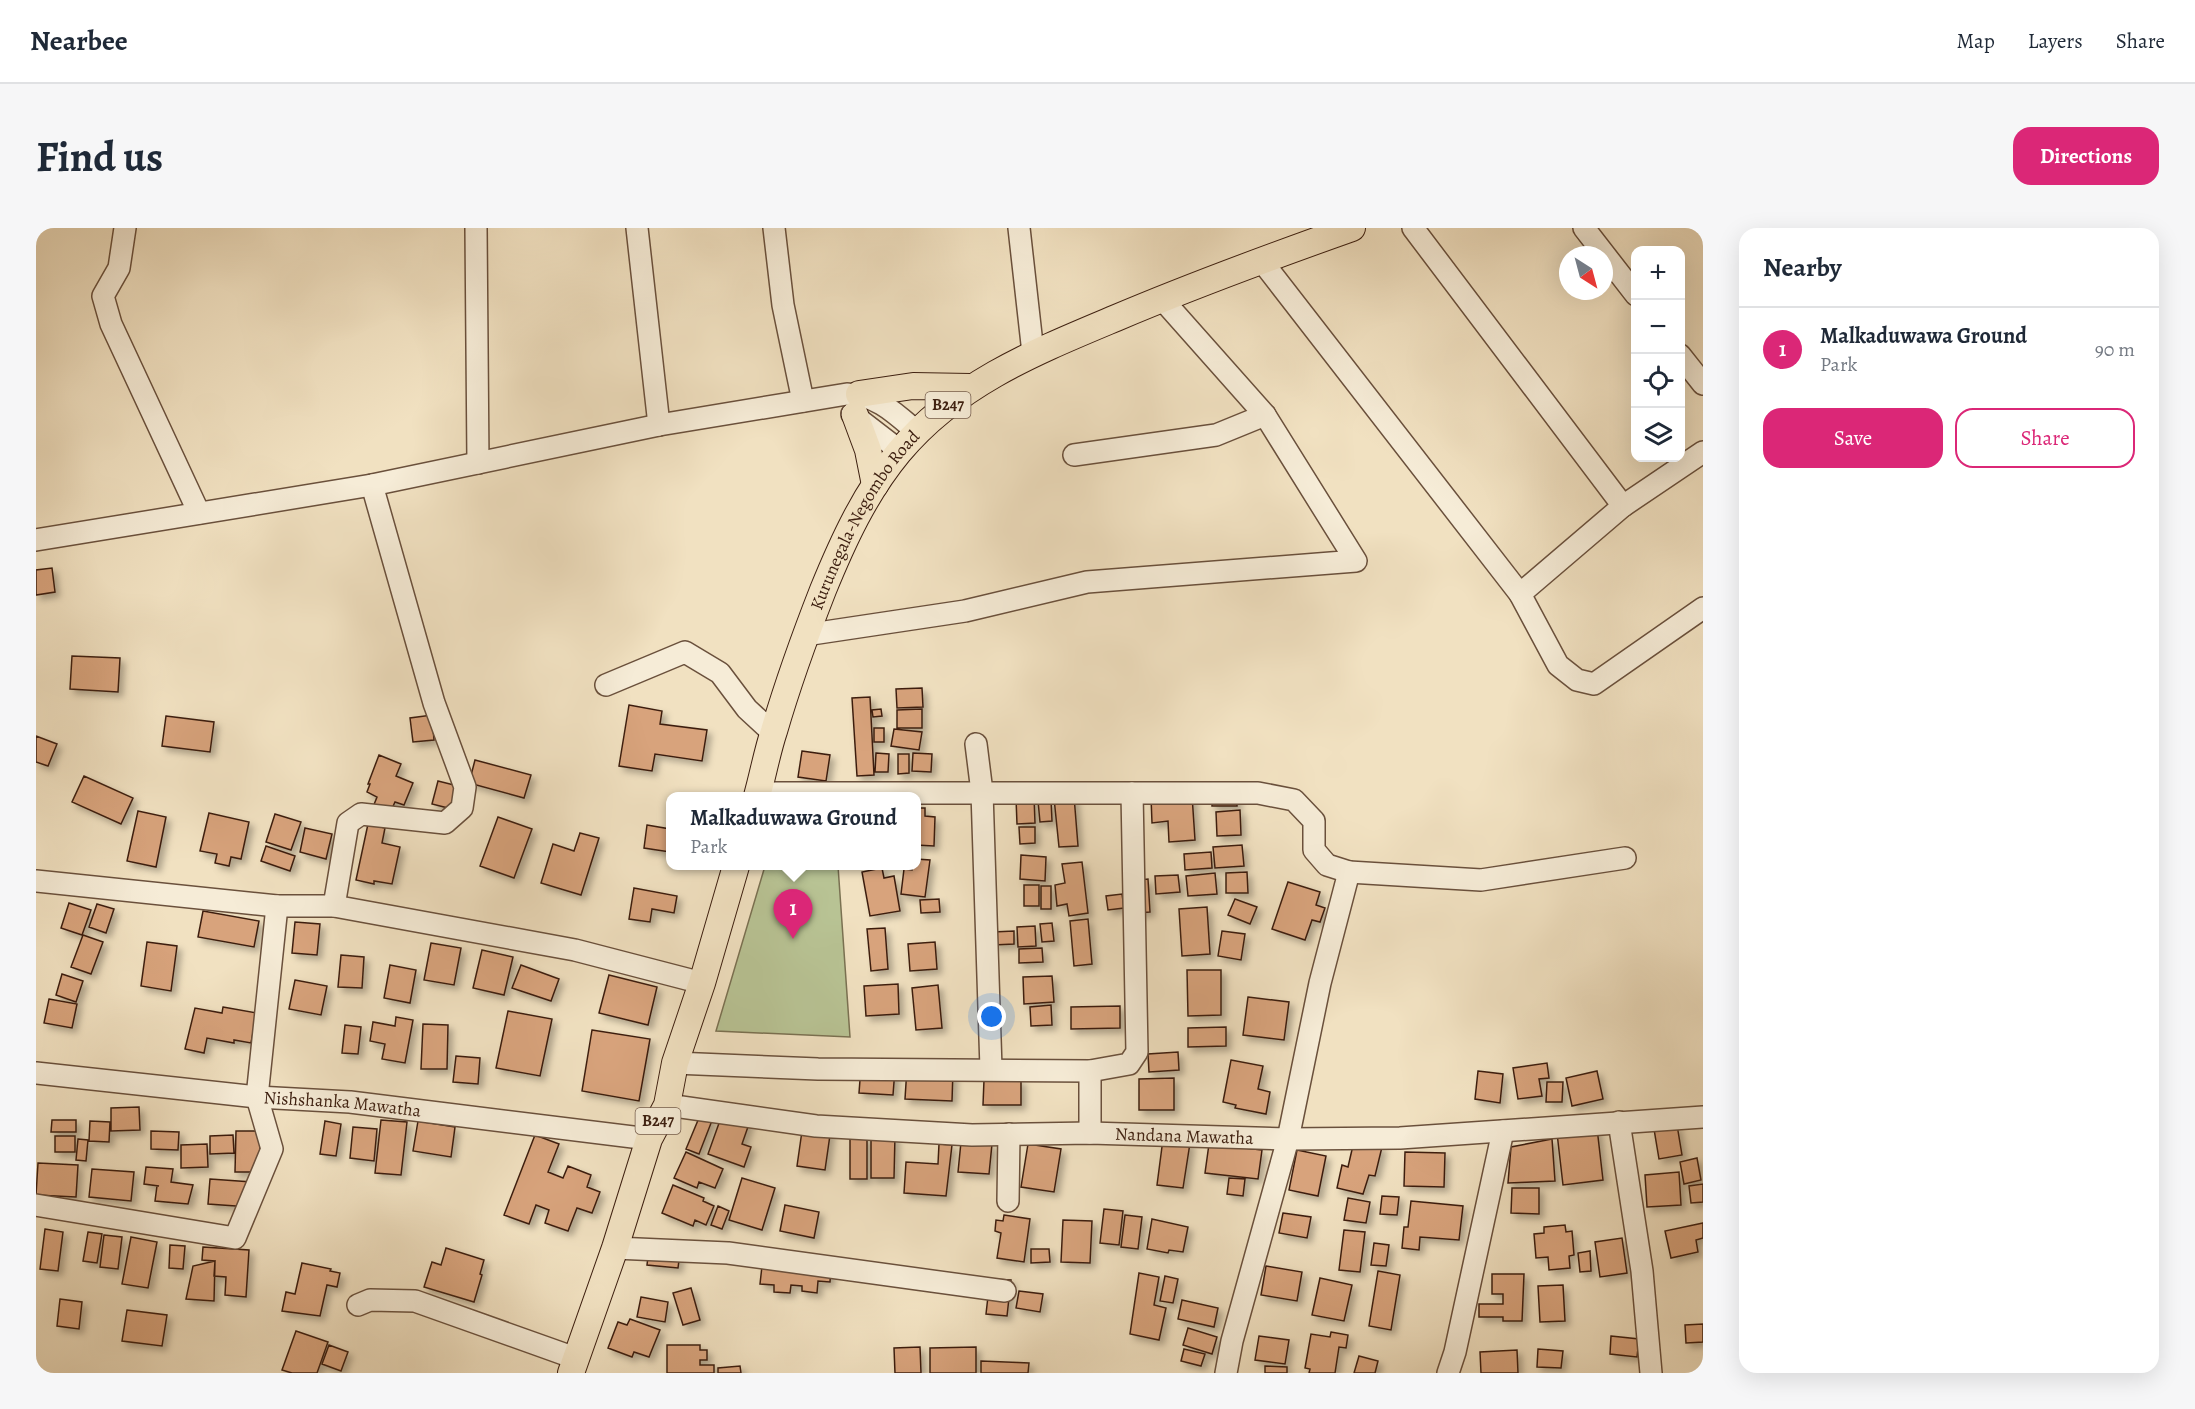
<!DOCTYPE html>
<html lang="en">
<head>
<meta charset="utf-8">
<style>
	:root { --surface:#fff; --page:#f6f6f7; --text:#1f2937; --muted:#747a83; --line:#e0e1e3; --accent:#db2777 }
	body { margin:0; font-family:Alegreya,serif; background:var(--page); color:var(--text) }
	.controls { position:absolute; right:18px; top:18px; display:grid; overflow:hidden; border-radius:12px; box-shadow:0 6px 24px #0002 }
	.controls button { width:54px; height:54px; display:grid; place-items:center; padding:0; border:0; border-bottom:2px solid var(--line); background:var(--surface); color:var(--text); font:30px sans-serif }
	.compass { position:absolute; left:1523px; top:18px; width:54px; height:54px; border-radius:50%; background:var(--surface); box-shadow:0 6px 24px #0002; rotate:144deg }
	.you { position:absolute; left:956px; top:789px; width:21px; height:21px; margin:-15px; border:4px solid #fff; border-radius:50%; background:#1a73e8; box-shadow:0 0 0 9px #1a73e833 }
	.badge { display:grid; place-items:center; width:39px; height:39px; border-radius:50%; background:var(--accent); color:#fff; font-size:20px; font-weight:700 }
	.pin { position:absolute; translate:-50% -50px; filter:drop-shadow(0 2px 3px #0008) }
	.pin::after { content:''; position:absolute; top:32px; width:21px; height:18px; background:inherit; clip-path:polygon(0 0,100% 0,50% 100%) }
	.popup { position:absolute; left:630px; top:564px; width:255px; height:78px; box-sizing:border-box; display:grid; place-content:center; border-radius:12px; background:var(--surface); filter:drop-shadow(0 2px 4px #0005); font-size:20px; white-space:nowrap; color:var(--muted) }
	.popup b { font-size:22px; color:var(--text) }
	.popup::after { content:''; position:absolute; left:50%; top:100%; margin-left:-12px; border:12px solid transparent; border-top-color:var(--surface) }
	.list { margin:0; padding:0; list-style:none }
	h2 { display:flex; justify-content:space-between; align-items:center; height:78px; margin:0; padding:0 24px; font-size:26px }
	h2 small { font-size:20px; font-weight:400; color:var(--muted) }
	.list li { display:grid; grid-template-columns:39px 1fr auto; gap:18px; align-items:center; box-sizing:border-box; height:84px; padding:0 24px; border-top:2px solid var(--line) }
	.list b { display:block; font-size:22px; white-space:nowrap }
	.list p { margin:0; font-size:20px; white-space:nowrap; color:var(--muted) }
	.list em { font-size:20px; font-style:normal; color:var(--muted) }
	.actions { display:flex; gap:12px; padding:18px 24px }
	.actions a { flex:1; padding:14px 0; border:2px solid var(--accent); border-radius:18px; text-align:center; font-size:21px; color:var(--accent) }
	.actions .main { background:var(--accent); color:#fff }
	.icon { flex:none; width:33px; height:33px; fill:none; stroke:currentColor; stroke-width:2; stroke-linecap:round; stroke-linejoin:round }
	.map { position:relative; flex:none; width:1667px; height:1145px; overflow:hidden; border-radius:18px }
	header { display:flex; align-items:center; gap:36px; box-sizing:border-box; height:84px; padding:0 30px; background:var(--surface); border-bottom:2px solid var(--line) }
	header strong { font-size:28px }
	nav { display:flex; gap:33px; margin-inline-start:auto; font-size:21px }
	.intro { display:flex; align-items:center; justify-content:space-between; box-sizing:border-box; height:144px; padding:0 36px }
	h1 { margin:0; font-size:42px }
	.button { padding:15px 27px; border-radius:18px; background:var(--accent); color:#fff; font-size:21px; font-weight:700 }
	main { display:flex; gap:36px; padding:0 36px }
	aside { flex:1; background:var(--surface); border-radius:18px; box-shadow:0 6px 24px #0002 }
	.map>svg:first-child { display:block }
</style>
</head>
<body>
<header>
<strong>Nearbee</strong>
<nav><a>Map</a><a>Layers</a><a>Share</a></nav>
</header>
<div class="intro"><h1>Find us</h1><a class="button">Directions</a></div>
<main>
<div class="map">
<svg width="1667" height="1145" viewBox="0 0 1667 1145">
	<defs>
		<filter id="shadow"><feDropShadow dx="4.5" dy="4.5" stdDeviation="3" flood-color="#0004"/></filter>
	</defs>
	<rect width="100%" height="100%" fill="#f1e1c1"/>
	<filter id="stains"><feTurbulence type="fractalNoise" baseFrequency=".00333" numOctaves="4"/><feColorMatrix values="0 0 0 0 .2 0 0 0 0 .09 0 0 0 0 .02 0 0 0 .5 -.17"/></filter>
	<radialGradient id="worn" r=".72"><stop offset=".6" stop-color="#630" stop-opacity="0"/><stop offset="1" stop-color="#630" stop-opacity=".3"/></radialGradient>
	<!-- green -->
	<path fill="#b8c394" stroke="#7a7152" stroke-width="1.5" d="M729 638H802L814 809 680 803Z"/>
	<!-- building -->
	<path fill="#d8a37b" stroke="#3d1f10" stroke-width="1.5" filter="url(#shadow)" d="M16 340 19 364 0 367V342Z
		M36 428 84 430 82 464 34 461Z
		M886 460 887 479 861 480 860 461Z
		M834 469 838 547 821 548 816 470Z
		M593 477 626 483 624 496 671 502 666 533 619 526 616 543 583 538Z
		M845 481 846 488 837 489 836 482Z
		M886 481V500H861V482Z
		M396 487 398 512 377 514 374 490Z
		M130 488 178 494 174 524 126 518Z
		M838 500H848V514H838Z
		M858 501 886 504 883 522 855 518Z
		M0 508 21 516 12 538 0 534Z
		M766 523 794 527 790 553 762 549Z
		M840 525 853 526 852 544H839Z
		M877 525 896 526 895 544 876 543Z
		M862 526H873V545L862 546Z
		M343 527 365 536 360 548 377 555 368 577 359 574 354 585 337 579 341 569 331 564 334 556H332Z
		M439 532 495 547 488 570 433 555Z
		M48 548 97 570 85 596 36 574Z
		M402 553 426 559 420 582 396 576Z
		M1176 560H1201V578H1176Z
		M1156 567 1159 612 1133 614 1132 593 1116 595 1115 569Z
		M1038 568 1042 618 1023 619 1018 570Z
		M998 569 999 595 981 596 980 570Z
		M1015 572 1016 593 1004 594 1002 573Z
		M880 580H889V588L899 589 898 618 880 617Z
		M1204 582 1205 607 1181 608 1180 584Z
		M102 583 130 589 120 639 91 633Z
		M173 585 213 594 205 631 195 629 193 638 179 635 181 626 164 623Z
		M239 586 265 594 255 622 230 614Z
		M462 589 496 601 478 650 444 638Z
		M332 596 349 600 346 615 364 619 356 656 338 653V656L320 652Z
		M611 597 634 601V624L608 620Z
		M983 599H999V615L984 616Z
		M269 600 296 606 290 631 264 624Z
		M544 605 563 610 545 667 505 655 517 616 538 623Z
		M1206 617 1208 638 1179 640 1177 619Z
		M230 618 259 628 254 643 225 633Z
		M1175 624 1176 640 1149 642 1148 626Z
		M985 627 1010 629 1009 653 984 651Z
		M880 631 894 632 889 669 865 666 868 641 876 642V638H880Z
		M1046 634 1052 685 1033 688 1031 676 1021 678 1019 657 1029 655 1026 636Z
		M846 640 848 650 858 648 864 683 834 688 826 644Z
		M1211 644 1212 665H1190V645Z
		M1179 645 1181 666 1152 668 1150 648Z
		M1142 647 1144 664 1120 666 1119 648Z
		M1112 651 1114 684 1096 685 1093 653Z
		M1252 654 1284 664 1280 677 1289 680 1284 694 1276 692 1269 712 1236 701Z
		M988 657H1003V678H988Z
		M1005 658H1015V681H1005Z
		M598 660 641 668 638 685 616 681 614 694 593 691Z
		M1086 666 1088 680 1072 682 1070 668Z
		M903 671 904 684 885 685 884 672Z
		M1199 671 1221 679 1214 696 1192 687Z
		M33 675 55 682 46 707 25 700Z
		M61 676 78 681 70 705 53 699Z
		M1171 679 1174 726 1146 728 1143 681Z
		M167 683 223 693 218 719 162 709Z
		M1052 691 1056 736 1038 738 1034 693Z
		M259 694 284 696 281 727 256 725Z
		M1016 695 1018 713 1006 714 1004 696Z
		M999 698 1000 718 982 719 981 699Z
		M849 700 852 741 835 743 831 701Z
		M978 703V716L957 717V704Z
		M1186 703 1209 706 1205 732 1182 728Z
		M47 707 67 714 55 746 35 739Z
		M111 714 141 718 135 763 105 758Z
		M899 714 901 741 874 743 872 716Z
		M395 715 425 720 418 757 388 752Z
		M1006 720 1007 734 983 735V721Z
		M446 722 477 729 468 767 437 760Z
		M305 727 328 729 326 760 302 759Z
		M354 737 380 742 374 775 348 770Z
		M485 737 523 751 515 773 476 760Z
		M1151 742H1185V787L1152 788Z
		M26 746 47 753 40 774 20 767Z
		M573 747 621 759 612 797 563 785Z
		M1016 748 1018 774 988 776 987 749Z
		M259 752 291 758 285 787 253 781Z
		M862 756 863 786 830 788 828 758Z
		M902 757 906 800 880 802 876 760Z
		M1212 769 1253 774 1248 812 1207 807Z
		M13 771 41 776 36 800 8 795Z
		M1015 777 1016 797 995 798 994 779Z
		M1084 778V800L1035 801V779Z
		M187 779 221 785 215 815 198 812V815L171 810 168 825 149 821 159 780 186 785Z
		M472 783 516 791 504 848 460 840Z
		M360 789 377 792 369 835 346 831 349 816 334 813 337 794 359 798Z
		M387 796 412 797 411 841H385Z
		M309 797 325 799 322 826 306 825Z
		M1190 799V818L1152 819V800Z
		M556 802 614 811 603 873 546 863Z
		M1142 824 1143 842 1113 844 1112 826Z
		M420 828 444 830 442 856 417 854Z
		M1195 832 1227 838 1222 861 1234 864 1230 886 1199 880 1200 877 1187 874Z
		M1511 835 1513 850 1503 851 1506 868 1482 871 1477 840Z
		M825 839 859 841 857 867 823 865Z
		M871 840 917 842 916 873 869 871Z
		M1442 843 1467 846 1464 875 1439 871Z
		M1561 843 1567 871 1536 878 1530 850Z
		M1138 850V882H1103V851Z
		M948 852H985V877H947Z
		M1511 854H1527L1526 874H1510Z
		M103 879 104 902 75 903V880Z
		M687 884 714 893 706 916 715 919 708 939 672 926Z
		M665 885 677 890 663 926 650 921Z
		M16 892H40V904H15Z
		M345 892 371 894 365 947 339 945Z
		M54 893 74 894 73 914 53 913Z
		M289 893 305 896 300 928 284 926Z
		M382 893 419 899 415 929 377 923Z
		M767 896 795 900 789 942 761 938Z
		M1641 897 1646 927 1623 931 1618 901Z
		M317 899 341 901 338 933 314 930Z
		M1561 900 1567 952 1527 957 1521 905Z
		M115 903 143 904 142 922 115 921Z
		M200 903H224V944H199Z
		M197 907 198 925 174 926V908Z
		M499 907 523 916 512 944 527 950 532 938 555 947 551 959 564 964 556 985 541 980 532 1003 509 995 513 982 500 977 493 996 468 987Z
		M835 907H859L858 950H835Z
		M19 908H39V924H19Z
		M814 909H831V951H814Z
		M42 911 52 912 50 933 40 932Z
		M1127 911 1154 915 1147 960 1121 957Z
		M1516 911 1519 953 1472 955 1475 919Z
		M1318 913 1346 919 1339 948 1333 947 1327 966 1301 960 1306 937 1312 939Z
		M925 914 956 916 953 946 922 944Z
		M171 916 172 939 145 940V917Z
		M903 916 916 917 910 968 868 965 870 934 902 936Z
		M992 916 1025 921 1018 964 985 959Z
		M1173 916 1226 922 1222 951 1169 945Z
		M1261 922 1290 928 1282 968 1253 962Z
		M650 924 687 941 679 960 663 954 661 960 638 950Z
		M1369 924 1409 925 1408 959 1368 958Z
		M1661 930 1665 952 1648 956 1644 934Z
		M2 935 42 937 40 969 0 967Z
		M110 939 137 941 135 954 157 957 152 976 119 973 121 958H123L108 956Z
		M56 941 98 944 95 973 53 969Z
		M1643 944 1645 977 1611 979 1609 947Z
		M706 950 739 960 726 1002 693 992Z
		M1193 950 1209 951 1207 968 1191 966Z
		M174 951 216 954 214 979 172 976Z
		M1667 956V974L1655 975 1653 958Z
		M637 957 668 970 667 973 678 978 670 997 659 992 657 998 626 985Z
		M1476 960H1503V986L1475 985Z
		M1346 968 1363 969 1361 987 1344 986Z
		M1312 970 1334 974 1330 995 1308 992Z
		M1375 973 1427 978 1423 1012 1384 1009 1383 1022 1366 1020 1368 999H1372Z
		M749 977 783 984 778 1010 744 1003Z
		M682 978 693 983 686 1001 675 997Z
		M1068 981 1087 983 1083 1017 1064 1015Z
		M1247 985 1275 989 1271 1010 1243 1005Z
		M968 987 994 991 988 1034 961 1030 965 1005 959 1003 960 992 967 993Z
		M1089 987 1106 989 1102 1021 1085 1019Z
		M1116 991 1152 999 1147 1024 1133 1022 1132 1025 1111 1021Z
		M1027 992 1056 993 1054 1035 1025 1034Z
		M1667 995V1010L1660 1012 1662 1024 1635 1030 1629 1003Z
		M1529 997 1530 1004 1536 1003 1538 1027 1533 1028 1534 1040 1513 1042 1512 1029 1500 1030 1498 1006 1508 1005V999Z
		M9 1001 27 1004 22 1043 4 1041Z
		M1308 1002 1329 1004 1324 1044 1303 1042Z
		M52 1004 66 1006 61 1035 47 1033Z
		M68 1007 86 1009 82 1041 64 1039Z
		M95 1009 121 1014 112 1060 86 1056Z
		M1586 1010 1591 1045 1564 1049 1559 1014Z
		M1338 1015 1353 1017 1350 1038 1335 1037Z
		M134 1017 149 1018 147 1041 133 1040Z
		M167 1019 213 1022 210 1069 189 1067 190 1049 178 1048 179 1033 166 1032Z
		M410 1020 448 1032 444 1046 446 1047 438 1074 388 1059 396 1034 405 1037Z
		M613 1020 644 1024 642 1040 611 1037Z
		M995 1021H1013L1014 1034 995 1035Z
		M1554 1023 1555 1043 1544 1044 1542 1025Z
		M179 1033 178 1073 150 1071 157 1038Z
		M266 1035 295 1041 294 1043 304 1045 301 1059 291 1057 284 1088 246 1083 250 1064 259 1066Z
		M726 1038 795 1039 794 1054 782 1053 781 1065 766 1063V1058L755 1057 754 1065 738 1064V1057L724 1056Z
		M1230 1038 1266 1044 1261 1073 1225 1067Z
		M1342 1043 1364 1047 1355 1102 1333 1098Z
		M1103 1045 1123 1049 1118 1077 1130 1080 1123 1112 1094 1106Z
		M1456 1046H1488L1486 1093H1467V1089H1443V1076H1467V1066H1456Z
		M1129 1048 1142 1051 1137 1075 1124 1073Z
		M1284 1050 1316 1057 1308 1093 1276 1087Z
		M954 1051 975 1052 971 1088 950 1086Z
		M1527 1057 1529 1093 1504 1094 1502 1058Z
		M655 1060 664 1092 647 1097 637 1065Z
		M983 1063 1007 1066 1004 1084 980 1080Z
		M605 1069 632 1074 629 1094 601 1089Z
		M24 1071 46 1074 43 1101 21 1098Z
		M1146 1072 1182 1080 1178 1099 1142 1091Z
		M91 1082 131 1087 126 1118 86 1113Z
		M594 1091 624 1102 613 1129 598 1124 596 1129 572 1120 582 1094 591 1097Z
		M1667 1096V1114L1650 1115 1649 1097Z
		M1152 1100 1181 1109 1176 1126 1147 1117Z
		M260 1103 292 1114 281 1145H256L246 1142Z
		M1295 1104 1312 1107 1310 1120 1303 1119 1299 1145H1273L1274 1141 1269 1140 1275 1106 1294 1109Z
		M1223 1108 1253 1112 1249 1136 1219 1132Z
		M1575 1108 1603 1111 1601 1129 1574 1126Z
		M293 1117 312 1124 305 1143 286 1136Z
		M631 1117H664V1122H671V1132H664V1137H678V1145H631Z
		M884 1119 885 1145H859L858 1120Z
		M940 1119V1145H894V1120Z
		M1148 1121 1169 1126 1165 1138 1145 1133Z
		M1502 1121 1527 1123 1525 1140 1501 1139Z
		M1481 1122 1482 1145H1445L1444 1124Z
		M1323 1128 1342 1133 1339 1145H1318Z
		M945 1133 993 1135 992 1145H945Z
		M704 1138 705 1145H682V1140Z
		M1229 1138 1251 1139V1145H1229Z"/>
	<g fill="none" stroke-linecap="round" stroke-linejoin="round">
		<defs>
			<g id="minor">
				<path d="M89 0 83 40 67 68 75 96 163 285"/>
				<path d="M440 0 442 235"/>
				<path d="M601 0 623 197"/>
				<path d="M738 0 747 77 767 173"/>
				<path d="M983 0 997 125"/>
				<path d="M1377 0 1587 278"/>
				<path d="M1548 0 1600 67"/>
				<path d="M1225 32 1484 366 1587 278 1667 224"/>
				<path d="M1644 127 1667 156"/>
				<path d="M816 186 855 216 862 226"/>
				<path d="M1038 227 1180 207 1229 187"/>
				<path d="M0 312 336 257 623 197 811 166C840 166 860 186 881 204"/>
				<path d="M1484 366 1522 437 1541 452 1558 456 1667 380"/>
				<path d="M769 407 929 383 1051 354 1320 333 1229 187 1126 71"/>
				<path d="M570 457 649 424 684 445 711 481 737 505"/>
				<path d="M940 516 946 564 955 841"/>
				<path d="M722 565H1222L1258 572 1278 593V622L1291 637 1313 644 1284 755 1252 911 1196 1113 1190 1145"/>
				<path d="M1313 644 1445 652 1589 630"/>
				<path d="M0 653 241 678H298L539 722 666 755"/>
				<path d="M298 678 312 595 325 586 409 595 426 580 429 559 398 475 336 257"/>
				<path d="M639 835 782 841 1054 843 1093 836 1101 824 1096 565"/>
				<path d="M1054 843V905"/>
				<path id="s1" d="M0 845 221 869 314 874 613 911"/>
				<path id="s2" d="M631 877 780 898 936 907 1054 905 1252 911 1364 910 1667 889"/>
				<path d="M1583 894 1606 1043 1615 1145"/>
				<path d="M972 973 973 906"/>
				<path d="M0 977 199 1010 236 921 221 869 241 678"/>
				<path d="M579 1020 692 1025 969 1063"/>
				<path d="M322 1077 334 1072 379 1073 539 1130"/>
				<path d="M1412 1145 1419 1124 1467 903"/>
			</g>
			<g id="major">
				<path d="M823 166 877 158 934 159"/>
				<path d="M819 187 832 222 839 257"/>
				<path id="s3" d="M721 568C727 547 731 524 738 503 752 455 769 408 787 362 807 313 829 265 863 224 921 155 999 124 1080 90 1158 57 1237 28 1316 0"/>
				<path d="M535 1145 579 1020 613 911 631 877 639 835 666 755 700 638"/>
			</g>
		</defs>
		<!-- minor casing -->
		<use href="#minor" stroke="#6a503c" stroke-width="24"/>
		<!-- major casing -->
		<use href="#major" stroke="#3d1f10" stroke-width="28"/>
		<!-- minor -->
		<use href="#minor" stroke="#f6ecd7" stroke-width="21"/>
		<!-- major -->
		<use href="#major" stroke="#f1e1c1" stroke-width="26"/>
	</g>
	<g text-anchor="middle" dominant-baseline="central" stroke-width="4.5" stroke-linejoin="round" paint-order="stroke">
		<!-- shield labels -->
		<g fill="#f6ecd7" stroke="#745c4c" stroke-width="1.5">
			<rect x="889.5" y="164" width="45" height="26" rx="4.5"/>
			<rect x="599.5" y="880" width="45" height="26" rx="4.5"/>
		</g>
		<g font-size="16" font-weight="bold" fill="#3d1f10">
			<text x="912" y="177">B247</text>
			<text x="622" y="893">B247</text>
		</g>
		<!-- street labels -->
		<g font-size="18" fill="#3d1f10" stroke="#f6ecd7">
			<text stroke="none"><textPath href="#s3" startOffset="298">Kurunegala-Negombo Road</textPath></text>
			<text stroke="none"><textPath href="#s1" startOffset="308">Nishshanka Mawatha</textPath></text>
			<text stroke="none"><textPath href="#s2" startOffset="519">Nandana Mawatha</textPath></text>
		</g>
	</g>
	<rect width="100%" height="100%" filter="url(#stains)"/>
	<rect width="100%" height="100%" fill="url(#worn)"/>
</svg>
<div class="controls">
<button>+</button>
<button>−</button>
<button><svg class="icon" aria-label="locate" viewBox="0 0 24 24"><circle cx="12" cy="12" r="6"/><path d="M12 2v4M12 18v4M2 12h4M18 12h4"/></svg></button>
<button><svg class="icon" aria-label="layers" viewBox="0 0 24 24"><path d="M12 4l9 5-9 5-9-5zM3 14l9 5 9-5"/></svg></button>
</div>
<svg class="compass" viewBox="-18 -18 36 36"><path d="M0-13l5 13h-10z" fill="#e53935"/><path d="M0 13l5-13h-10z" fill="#747a83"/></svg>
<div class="you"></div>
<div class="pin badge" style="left:757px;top:711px">1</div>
<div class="popup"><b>Malkaduwawa Ground</b>Park</div>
</div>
<aside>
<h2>Nearby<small></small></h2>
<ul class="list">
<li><span class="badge">1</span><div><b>Malkaduwawa Ground</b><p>Park</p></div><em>90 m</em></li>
</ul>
<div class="actions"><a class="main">Save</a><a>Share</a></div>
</aside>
</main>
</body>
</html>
